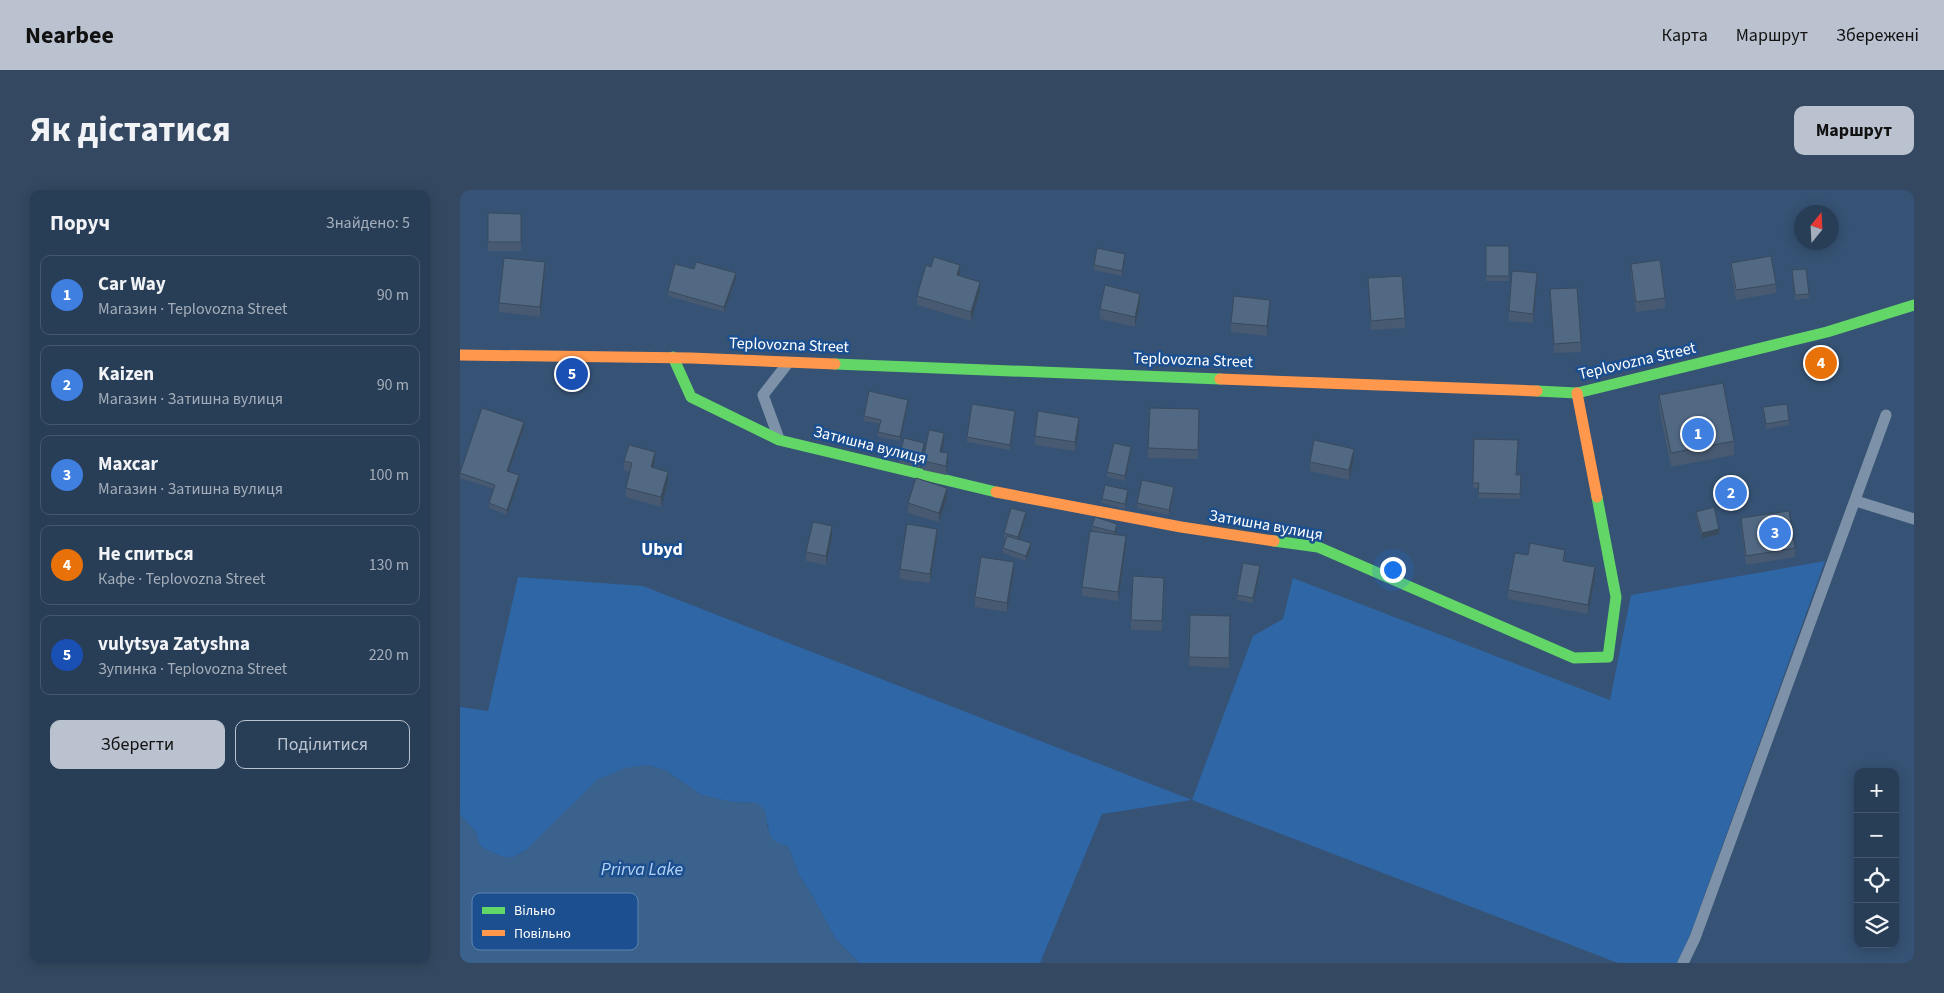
<!DOCTYPE html>
<html lang="uk">
<head>
<meta charset="utf-8">
<style>
	:root { --surface:#283e57; --page:#344961; --text:#f1f3f6; --muted:#a5aeba; --line:#44576d; --accent:#b9c2ce }
	body { margin:0; font-family:"Source Sans 3",sans-serif; background:var(--page); color:var(--text) }
	.controls { position:absolute; right:15px; bottom:15px; display:grid; overflow:hidden; border-radius:10px; box-shadow:0 2px 12px #0003 }
	.controls button { width:45px; height:45px; display:grid; place-items:center; padding:0; border:0; border-bottom:1px solid var(--line); background:var(--surface); color:var(--text); font:25px sans-serif }
	.compass { position:absolute; left:1334px; top:15px; width:45px; height:45px; border-radius:50%; background:var(--surface); box-shadow:0 2px 12px #0003; rotate:18deg }
	.you { position:absolute; left:932px; top:379px; width:18px; height:18px; margin:-12px; border:4px solid #fff; border-radius:50%; background:#1a73e8; box-shadow:0 0 0 8px #1a73e833 }
	.badge { display:grid; place-items:center; width:32px; height:32px; border-radius:50%; background:var(--accent); color:#fff; font-size:16px; font-weight:700 }
	.pin { position:absolute; translate:-50% -50%; border:2px solid #fff; box-shadow:0 1px 5px #0006 }
	.list { margin:0; padding:0; list-style:none }
	h2 { display:flex; justify-content:space-between; align-items:center; height:65px; margin:0; padding:0 20px; font-size:21px }
	h2 small { font-size:16px; font-weight:400; color:var(--muted) }
	.list li { display:grid; grid-template-columns:32px 1fr auto; gap:15px; align-items:center; box-sizing:border-box; height:80px; margin:0 10px 10px; padding:0 10px; border:1px solid var(--line); border-radius:10px }
	.list b { display:block; font-size:19px; white-space:nowrap }
	.list p { margin:0; font-size:16px; white-space:nowrap; color:var(--muted) }
	.list em { font-size:16px; font-style:normal; color:var(--muted) }
	.actions { display:flex; gap:10px; padding:15px 20px }
	.actions a { flex:1; padding:11px 0; border:1px solid var(--accent); border-radius:10px; text-align:center; font-size:18px; color:var(--accent) }
	.actions .main { background:var(--accent); color:#111 }
	.icon { flex:none; width:28px; height:28px; fill:none; stroke:currentColor; stroke-width:2; stroke-linecap:round; stroke-linejoin:round }
	.map { position:relative; flex:none; width:1454px; height:773px; overflow:hidden; border-radius:10px }
	header { display:flex; align-items:center; gap:30px; box-sizing:border-box; height:70px; padding:0 25px; background:var(--accent); color:#111 }
	header strong { font-size:24px }
	nav { display:flex; gap:28px; margin-inline-start:auto; font-size:18px }
	.intro { display:flex; align-items:center; justify-content:space-between; box-sizing:border-box; height:120px; padding:0 30px }
	h1 { margin:0; font-size:35px }
	.button { padding:12px 22px; border-radius:10px; background:var(--accent); color:#111; font-size:18px; font-weight:700 }
	main { display:flex; gap:30px; padding:0 30px }
	aside { flex:1; background:var(--surface); border-radius:10px; box-shadow:0 2px 12px #0003 }
	.map>svg:first-child { display:block }
</style>
</head>
<body>
<header>
<strong>Nearbee</strong>
<nav><a>Карта</a><a>Маршрут</a><a>Збережені</a></nav>
</header>
<div class="intro"><h1>Як дістатися</h1><a class="button">Маршрут</a></div>
<main>
<aside>
<h2>Поруч<small>Знайдено: 5</small></h2>
<ul class="list">
<li><span class="badge" style="background:#3f7fe0">1</span><div><b>Car Way</b><p>Магазин · Teplovozna Street</p></div><em>90 m</em></li>
<li><span class="badge" style="background:#3f7fe0">2</span><div><b>Kaizen</b><p>Магазин · Затишна вулиця</p></div><em>90 m</em></li>
<li><span class="badge" style="background:#3f7fe0">3</span><div><b>Maxcar</b><p>Магазин · Затишна вулиця</p></div><em>100 m</em></li>
<li><span class="badge" style="background:#e8710a">4</span><div><b>Не спиться</b><p>Кафе · Teplovozna Street</p></div><em>130 m</em></li>
<li><span class="badge" style="background:#1a4fb4">5</span><div><b>vulytsya Zatyshna</b><p>Зупинка · Teplovozna Street</p></div><em>220 m</em></li>
</ul>
<div class="actions"><a class="main">Зберегти</a><a>Поділитися</a></div>
</aside>
<div class="map">
<svg width="1454" height="773" viewBox="0 0 1454 773">
	<rect width="100%" height="100%" fill="#365274"/>
	<!-- green -->
	<path fill="#2f66a5" d="M1365 371 1230 745 1217 773H1158L732 610 642 624 580 773H399L375 748 352 705 339 685 328 656 317 654 309 647 308 635 297 613 272 612 241 605 205 580 187 575 66 660 52 668 40 666 23 658 19 654 16 642 0 625V517L28 521 58 387 183 396 732 610 793 446 823 429 833 388 1150 510 1171 405Z"/>
	<!-- water -->
	<path fill="#3b618d" d="M187 575 205 580 241 605 272 612 297 613 305 620C309 639 305 651 328 656L339 685 352 705 375 748 399 773H0V625L16 642 19 654 23 658 40 666 52 668 66 660 137 590 165 578Z"/>
	<g fill="none" stroke-linecap="round" stroke-linejoin="round">
		<!-- lane -->
		<path stroke="#7d92a8" stroke-width="11" d="M318 246 303 205 328 173
			M1396 311 1454 329
			M1223 773 1235 748 1426 225"/>
		<!-- fast -->
		<path stroke="#63d668" stroke-width="11" d="M213 167 231 207 319 250 536 302
			M375 174 760 189
			M1077 201 1117 203 1367 142 1454 115
			M814 351 858 357 1114 468 1148 467 1156 407 1137 307"/>
		<!-- slow -->
		<path stroke="#ff974d" stroke-width="11" d="M0 165 231 168 375 174
			M760 189 1077 201
			M1117 203 1137 307
			M536 302 721 337 814 351"/>
	</g>
	<!-- wall -->
	<path fill="#475a72" d="M28 23 61 24V61H28Z
		M1026 56H1049V91H1026Z
		M665 69 662 86 634 80V75Z
		M1271 73 1316 94V103L1276 110 1271 82Z
		M1171 74 1205 108V118L1176 122 1171 84Z
		M234 79 276 88 264 122 208 106V101Z
		M1332 80 1349 104V108L1335 110Z
		M85 81 80 127 39 122V113Z
		M500 84V86L520 101 511 131 457 115V106Z
		M908 88 945 128V138L911 140Z
		M1077 92 1073 133 1049 131V121Z
		M1090 99 1121 152V162L1094 163Z
		M680 113 675 137 640 129V119Z
		M810 119 807 146 771 142V133Z
		M1199 205 1274 251V265L1211 277 1199 218Z
		M448 214 440 251 418 247V242L420 234 404 231V226Z
		M1303 217 1329 230V235L1306 239Z
		M739 219 738 269 688 268V258Z
		M555 226 550 260 507 252V247Z
		M64 237 49 281 59 290 47 325 29 318V313L34 299 0 288V282Z
		M619 237 615 261 575 255V246Z
		M1014 249 1056 285H1061L1060 309 1018 308 1019 298H1013Z
		M484 253 482 262 488 273 486 285 463 280V271Z
		M464 258 460 278 439 273V268Z
		M671 261 665 291 647 287V282Z
		M894 268 889 290 850 281V272Z
		M164 271 195 272 194 278 208 291 201 317 166 307V298L170 282 164 280Z
		M714 302 709 325 677 318V313Z
		M668 305 665 319 642 313V309Z
		M487 307 479 332 448 323V313Z
		M1236 322 1259 344 1242 348 1236 327Z
		M566 327 559 350 571 358 566 371 543 363V358L546 348H544V343Z
		M1281 328 1335 358V367L1286 375 1281 337Z
		M632 336 657 338 655 345 666 356 658 411 622 406V397L638 342 632 340Z
		M372 346 366 375 346 371V362Z
		M477 348 470 393 440 389V379Z
		M1068 365 1105 369V372L1135 387 1128 424 1048 409V400Z
		M554 381 547 422 515 417V407Z
		M800 381 793 413 777 410V405Z
		M704 397 702 441 671 440V430Z
		M730 425 770 426 769 478 729 476Z"/>
	<!-- shaded-wall -->
	<path fill="#394a5c" d="M665 64V69L662 86V81Z
		M85 72V81L80 127V117Z
		M500 75V84L497 94V85Z
		M276 83V88L264 122V117Z
		M1077 83V92L1073 133V124Z
		M520 92V101L511 131V122Z
		M680 104V113L675 137V127Z
		M810 110V119L807 146V136Z
		M448 210V214L440 251V247Z
		M555 221V226L550 260V255Z
		M619 228V237L615 261V252Z
		M64 232V237L47 286V281Z
		M484 243V253L480 271V262Z
		M464 253V258L460 278V273Z
		M671 257V261L665 291V286Z
		M894 259V268L889 290V280Z
		M195 262V272L191 286V277Z
		M488 263V273L486 285V276Z
		M208 282V291L201 317V307Z
		M59 285V290L47 325V320Z
		M714 297V302L709 325V320Z
		M487 298V307L479 332V323Z
		M668 300V305L665 319V314Z
		M566 322V327L558 352V347Z
		M657 334V338L655 347V342Z
		M372 336V346L366 375V366Z
		M477 339V348L470 393V384Z
		M1259 339V344L1242 348V343Z
		M666 346V356L658 411V402Z
		M571 353V358L566 371V366Z
		M554 372V381L547 422V413Z
		M800 376V381L793 413V408Z
		M1135 377V387L1128 424V415Z"/>
	<!-- building -->
	<path fill="#526984" stroke="#394a5c" d="M28 23 61 24V52H28Z
		M1026 56H1049V86H1026Z
		M637 58 665 64 662 81 634 75Z
		M1311 66 1316 94 1276 100 1271 73Z
		M474 67 500 75 497 85 520 92 511 122 457 106 466 75 471 77Z
		M44 68 85 72 80 117 39 113Z
		M1200 70 1205 108 1176 112 1171 74Z
		M236 72 276 83 264 117 208 101 215 74 234 79Z
		M1346 79 1349 104 1335 105 1332 80Z
		M1052 81 1077 83 1073 124 1049 121Z
		M942 86 945 128 911 131 908 88Z
		M645 95 680 104 675 127 640 119Z
		M1117 98 1121 152 1094 154 1090 99Z
		M774 106 810 110 807 136 771 133Z
		M1263 193 1274 251 1211 263 1199 205Z
		M409 201 448 210 440 247 418 242 421 230 404 226Z
		M512 214 555 221 550 255 507 247Z
		M1327 214 1329 230 1306 234 1303 217Z
		M22 218 64 232 47 281 59 285 47 320 29 313 35 295 0 283Z
		M690 218 739 219 738 260 688 258Z
		M578 221 619 228 615 252 575 246Z
		M469 240 484 243 480 262 488 263 486 276 463 271Z
		M444 248 464 253 460 273 439 268Z
		M1014 249 1058 250 1056 285H1061L1060 304 1018 303 1019 293H1013Z
		M854 250 894 259 889 280 850 272Z
		M654 253 671 257 665 286 647 282Z
		M169 255 195 262 191 277 208 282 201 307 166 298 172 273 164 271Z
		M456 288 487 298 479 323 448 313Z
		M682 290 714 297 709 320 677 313Z
		M645 295 668 300 665 314 642 309Z
		M1254 317 1259 339 1242 343 1236 322Z
		M551 318 566 322 558 347 544 343Z
		M1329 321 1335 358 1286 366 1281 328Z
		M635 327 657 334 655 342 632 336Z
		M353 332 372 336 366 366 346 362Z
		M447 334 477 339 470 384 440 379Z
		M630 341 666 346 658 402 622 397Z
		M547 346 571 353 566 366 543 358Z
		M1070 353 1105 360 1103 371 1135 377 1128 415 1048 400 1055 363 1068 365Z
		M521 367 554 372 547 413 515 407Z
		M783 373 800 376 793 408 777 405Z
		M673 386 704 388 702 431 671 430Z
		M730 425 770 426 769 468 729 467Z"/>
	<g text-anchor="middle" dominant-baseline="central" stroke-width="5" stroke-linejoin="round" paint-order="stroke">
		<!-- street labels -->
		<g font-size="16" fill="#fff" stroke="#1b4f8f">
			<text transform="translate(329 155) rotate(2)">Teplovozna Street</text>
			<text transform="translate(733 170) rotate(2)">Teplovozna Street</text>
			<text transform="translate(1177 171) rotate(-13)">Teplovozna Street</text>
			<text transform="translate(410 255) rotate(14)">Затишна вулиця</text>
			<text transform="translate(806 335) rotate(10)">Затишна вулиця</text>
		</g>
		<!-- neighbourhood labels -->
		<g font-size="18" font-weight="bold" fill="#fff" stroke="#1b4f8f">
			<text x="202" y="359">Ubyd</text>
		</g>
		<!-- water labels -->
		<g font-size="18" font-style="italic" fill="#b5d3f5" stroke="#1b4f8f">
			<text x="182" y="679">Prirva Lake</text>
		</g>
	</g>
	<!-- legend -->
	<rect x="12" y="703" width="166" height="57" rx="8" fill="#1b4f8f" stroke="#5f84b1" stroke-width="1"/>
	<rect x="22" y="717" width="23" height="7" fill="#63d668"/>
	<rect x="22" y="740" width="23" height="6" fill="#ff974d"/>
	<g font-size="14" fill="#fff">
		<text x="54" y="725">Вільно</text>
		<text x="54" y="748">Повільно</text>
	</g>
</svg>
<div class="controls">
<button>+</button>
<button>−</button>
<button><svg class="icon" aria-label="locate" viewBox="0 0 24 24"><circle cx="12" cy="12" r="6"/><path d="M12 2v4M12 18v4M2 12h4M18 12h4"/></svg></button>
<button><svg class="icon" aria-label="layers" viewBox="0 0 24 24"><path d="M12 4l9 5-9 5-9-5zM3 14l9 5 9-5"/></svg></button>
</div>
<svg class="compass" viewBox="-18 -18 36 36"><path d="M0-13l5 13h-10z" fill="#e53935"/><path d="M0 13l5-13h-10z" fill="#a5aeba"/></svg>
<div class="you"></div>
<div class="pin badge" style="left:1238px;top:244px;background:#3f7fe0">1</div>
<div class="pin badge" style="left:1271px;top:303px;background:#3f7fe0">2</div>
<div class="pin badge" style="left:1315px;top:343px;background:#3f7fe0">3</div>
<div class="pin badge" style="left:1361px;top:173px;background:#e8710a">4</div>
<div class="pin badge" style="left:112px;top:184px;background:#1a4fb4">5</div>
</div>
</main>
</body>
</html>
